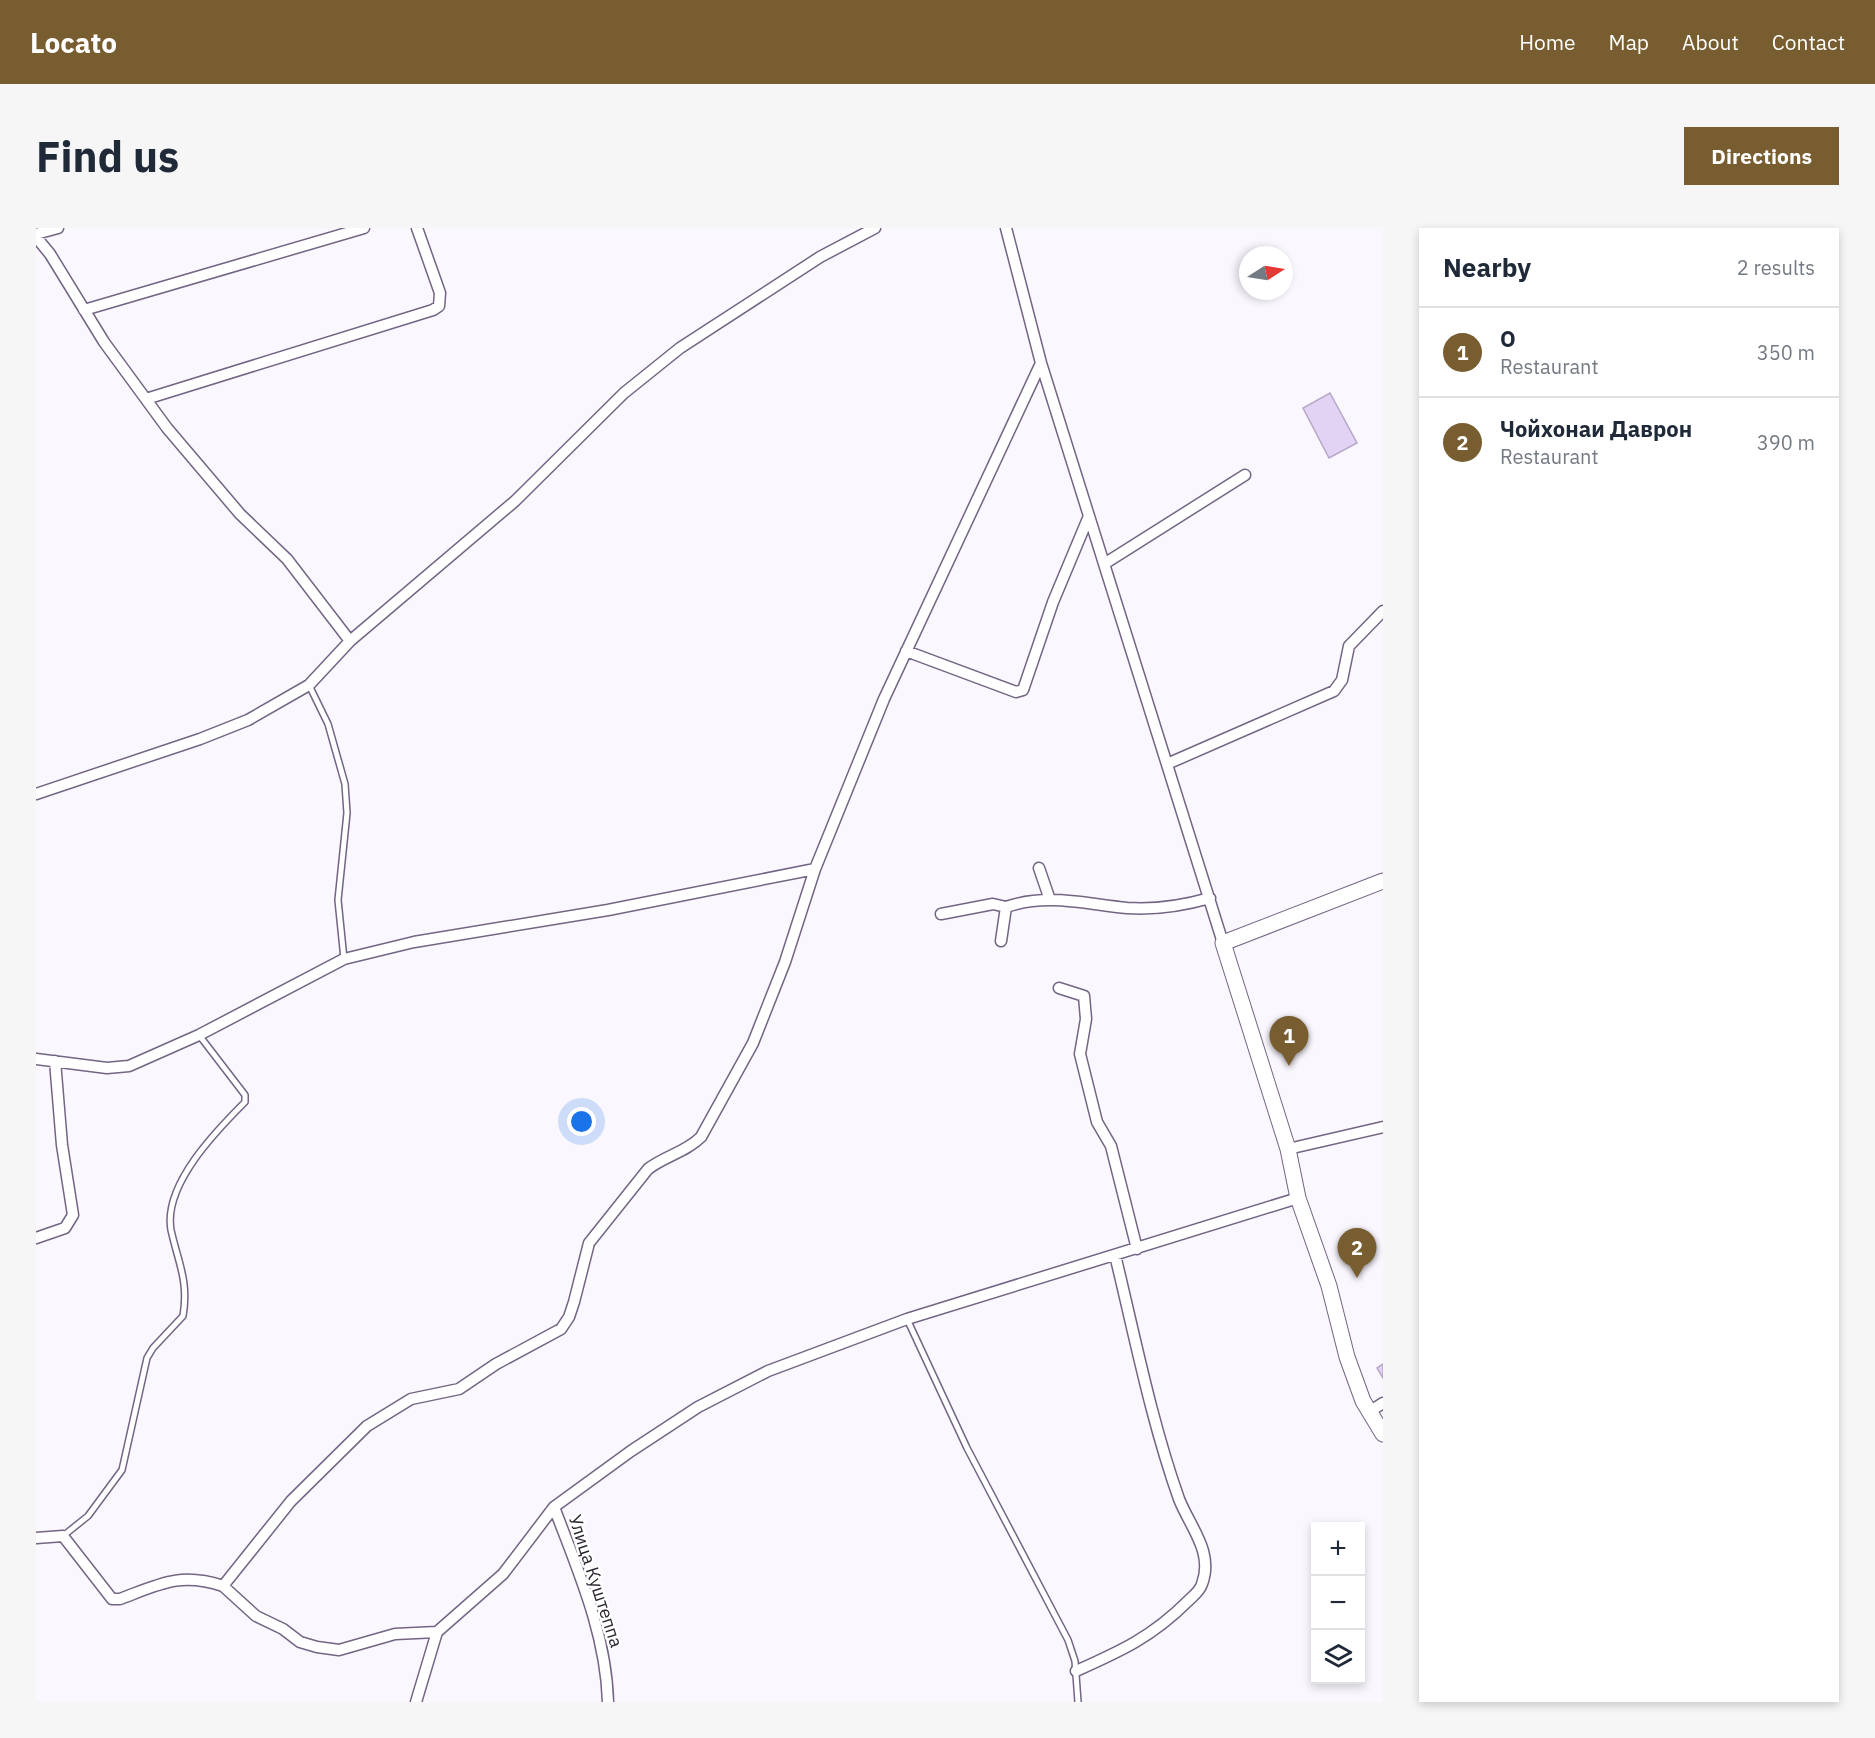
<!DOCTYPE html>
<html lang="en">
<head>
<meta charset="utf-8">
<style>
	:root { --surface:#fff; --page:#f6f6f7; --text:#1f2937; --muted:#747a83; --line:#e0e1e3; --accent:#775d2f }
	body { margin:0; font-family:"IBM Plex Sans",sans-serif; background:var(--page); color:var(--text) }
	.controls { position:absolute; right:18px; bottom:18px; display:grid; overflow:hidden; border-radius:0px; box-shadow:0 3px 9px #0003 }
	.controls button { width:54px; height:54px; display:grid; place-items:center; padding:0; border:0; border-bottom:2px solid var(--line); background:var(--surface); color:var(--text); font:30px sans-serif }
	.compass { position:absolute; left:1203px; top:18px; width:54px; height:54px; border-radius:50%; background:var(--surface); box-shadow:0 3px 9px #0003; rotate:78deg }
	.you { position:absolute; left:546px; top:894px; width:21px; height:21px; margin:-15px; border:4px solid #fff; border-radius:50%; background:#1a73e8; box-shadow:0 0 0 9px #1a73e833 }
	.badge { display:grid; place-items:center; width:39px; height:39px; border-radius:50%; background:var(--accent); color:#fff; font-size:20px; font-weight:700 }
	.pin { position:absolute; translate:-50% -50px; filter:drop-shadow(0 2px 3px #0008) }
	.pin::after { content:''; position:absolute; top:32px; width:21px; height:18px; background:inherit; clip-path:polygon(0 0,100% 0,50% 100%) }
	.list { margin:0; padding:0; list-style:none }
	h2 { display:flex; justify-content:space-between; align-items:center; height:78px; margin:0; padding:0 24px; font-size:26px }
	h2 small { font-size:20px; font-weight:400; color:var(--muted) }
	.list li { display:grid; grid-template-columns:39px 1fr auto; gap:18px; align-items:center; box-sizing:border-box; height:90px; padding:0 24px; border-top:2px solid var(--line) }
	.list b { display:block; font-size:22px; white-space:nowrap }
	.list p { margin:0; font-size:20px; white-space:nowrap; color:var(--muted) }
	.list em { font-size:20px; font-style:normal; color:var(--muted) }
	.icon { flex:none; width:33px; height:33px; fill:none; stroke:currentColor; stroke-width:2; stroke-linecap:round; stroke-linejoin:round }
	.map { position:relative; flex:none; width:1347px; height:1474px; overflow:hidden; border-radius:0px }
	header { display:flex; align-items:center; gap:36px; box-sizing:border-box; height:84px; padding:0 30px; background:var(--accent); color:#fff }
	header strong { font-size:28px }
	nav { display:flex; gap:33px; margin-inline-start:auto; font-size:21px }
	.intro { display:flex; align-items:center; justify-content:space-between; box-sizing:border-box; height:144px; padding:0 36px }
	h1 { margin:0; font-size:42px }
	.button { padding:15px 27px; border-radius:0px; background:var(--accent); color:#fff; font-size:21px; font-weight:700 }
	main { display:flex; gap:36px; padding:0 36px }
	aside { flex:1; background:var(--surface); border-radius:0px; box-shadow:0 3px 9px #0003 }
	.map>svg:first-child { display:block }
</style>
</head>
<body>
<header>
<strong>Locato</strong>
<nav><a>Home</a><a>Map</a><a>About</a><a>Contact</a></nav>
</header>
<div class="intro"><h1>Find us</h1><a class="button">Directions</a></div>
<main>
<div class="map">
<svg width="1347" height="1474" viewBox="0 0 1347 1474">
	<rect width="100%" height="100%" fill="#faf7fe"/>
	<!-- building -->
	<path fill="#e2d3f4" stroke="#b6a7c7" stroke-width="1.5" d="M1294 165 1321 215 1293 230 1267 180Z
		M1347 1136V1150L1341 1140Z"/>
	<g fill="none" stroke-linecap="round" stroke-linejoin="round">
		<defs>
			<path id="lane" d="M273 457 292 496 309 556 311 585 302 672 308 731
				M871 1091 931 1220 1032 1412 1039 1433 1042 1474
				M27 1308 52 1288 86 1242 111 1130 117 1120 147 1088C153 1053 142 1034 135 1002 127 957 180 903 209 874V867L163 807"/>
			<path id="street" d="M970 0 1005 135 1187 715
				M0 6 22 0
				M0 9 14 26 68 114 131 200 204 286 251 331 314 413
				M48 82 328 0
				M110 171 397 82 403 78 404 65 381 0
				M1068 336 1209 247
				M870 423 980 464 987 462 1017 374 1053 288
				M1131 536 1298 463 1306 452 1313 418 1347 383
				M0 566 164 511 212 492 273 457 314 413 479 273 588 165 644 120 784 29 839 0
				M1003 640 1014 672
				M905 686 957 676 970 679
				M965 713 970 679C1011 665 1049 676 1091 680 1120 682 1146 678 1174 670
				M1023 760 1048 768 1050 791 1044 826 1061 894 1075 918 1101 1021
				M0 831 71 840 93 838 163 807 308 731 378 714 572 682 779 641
				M1252 921 1347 899
				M0 1010 29 1000 37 987 26 917 19 833
				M1333 1184 1347 1175
				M518 1279C542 1343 570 1405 572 1474
				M0 1310 27 1308 76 1371H84C124 1356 144 1344 187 1358L255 1273 331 1198 375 1171 423 1161 460 1136 525 1101 533 1089 538 1074 553 1015 612 941C629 928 650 924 665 909L717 815 749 734 779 641 848 471 1005 135
				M187 1358 220 1388 247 1401 264 1414 281 1419 303 1422 359 1406 401 1404
				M1040 1443C1085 1423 1116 1409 1152 1373 1157 1368 1164 1363 1166 1356 1178 1324 1154 1299 1143 1271 1115 1192 1099 1109 1079 1027
				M380 1474 401 1404 467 1346 518 1279 595 1223 662 1179 732 1143 871 1091 1262 970"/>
			<path id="secondary" d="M1347 653 1187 715 1252 921 1262 970 1293 1058 1311 1129 1327 1173 1347 1206"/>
		</defs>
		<!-- lane casing -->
		<use href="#lane" stroke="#736583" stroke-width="8"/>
		<!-- street casing -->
		<use href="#street" stroke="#736583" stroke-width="13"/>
		<!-- secondary casing -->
		<use href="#secondary" stroke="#736583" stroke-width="17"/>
		<!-- lane -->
		<use href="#lane" stroke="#fff" stroke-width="5"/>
		<!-- street -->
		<use href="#street" stroke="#fff" stroke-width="10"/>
		<!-- secondary -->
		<use href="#secondary" stroke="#fff" stroke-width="15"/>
	</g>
	<g text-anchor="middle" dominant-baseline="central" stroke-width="5" stroke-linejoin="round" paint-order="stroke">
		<!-- street labels -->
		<g font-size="18" fill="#2a2431" stroke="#fff">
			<text transform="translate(560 1353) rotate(72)">Улица Куштеппа</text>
		</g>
	</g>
</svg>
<div class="controls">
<button>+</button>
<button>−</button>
<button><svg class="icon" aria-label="layers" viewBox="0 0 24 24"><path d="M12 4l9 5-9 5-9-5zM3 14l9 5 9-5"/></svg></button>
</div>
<svg class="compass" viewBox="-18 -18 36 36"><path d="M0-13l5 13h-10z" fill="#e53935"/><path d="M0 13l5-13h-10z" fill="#747a83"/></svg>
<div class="you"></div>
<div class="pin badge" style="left:1253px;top:838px">1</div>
<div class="pin badge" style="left:1321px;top:1050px">2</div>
</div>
<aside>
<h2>Nearby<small>2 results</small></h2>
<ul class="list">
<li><span class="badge">1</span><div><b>O</b><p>Restaurant</p></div><em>350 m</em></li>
<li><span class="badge">2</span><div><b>Чойхонаи Даврон</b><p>Restaurant</p></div><em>390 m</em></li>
</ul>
</aside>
</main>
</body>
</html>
